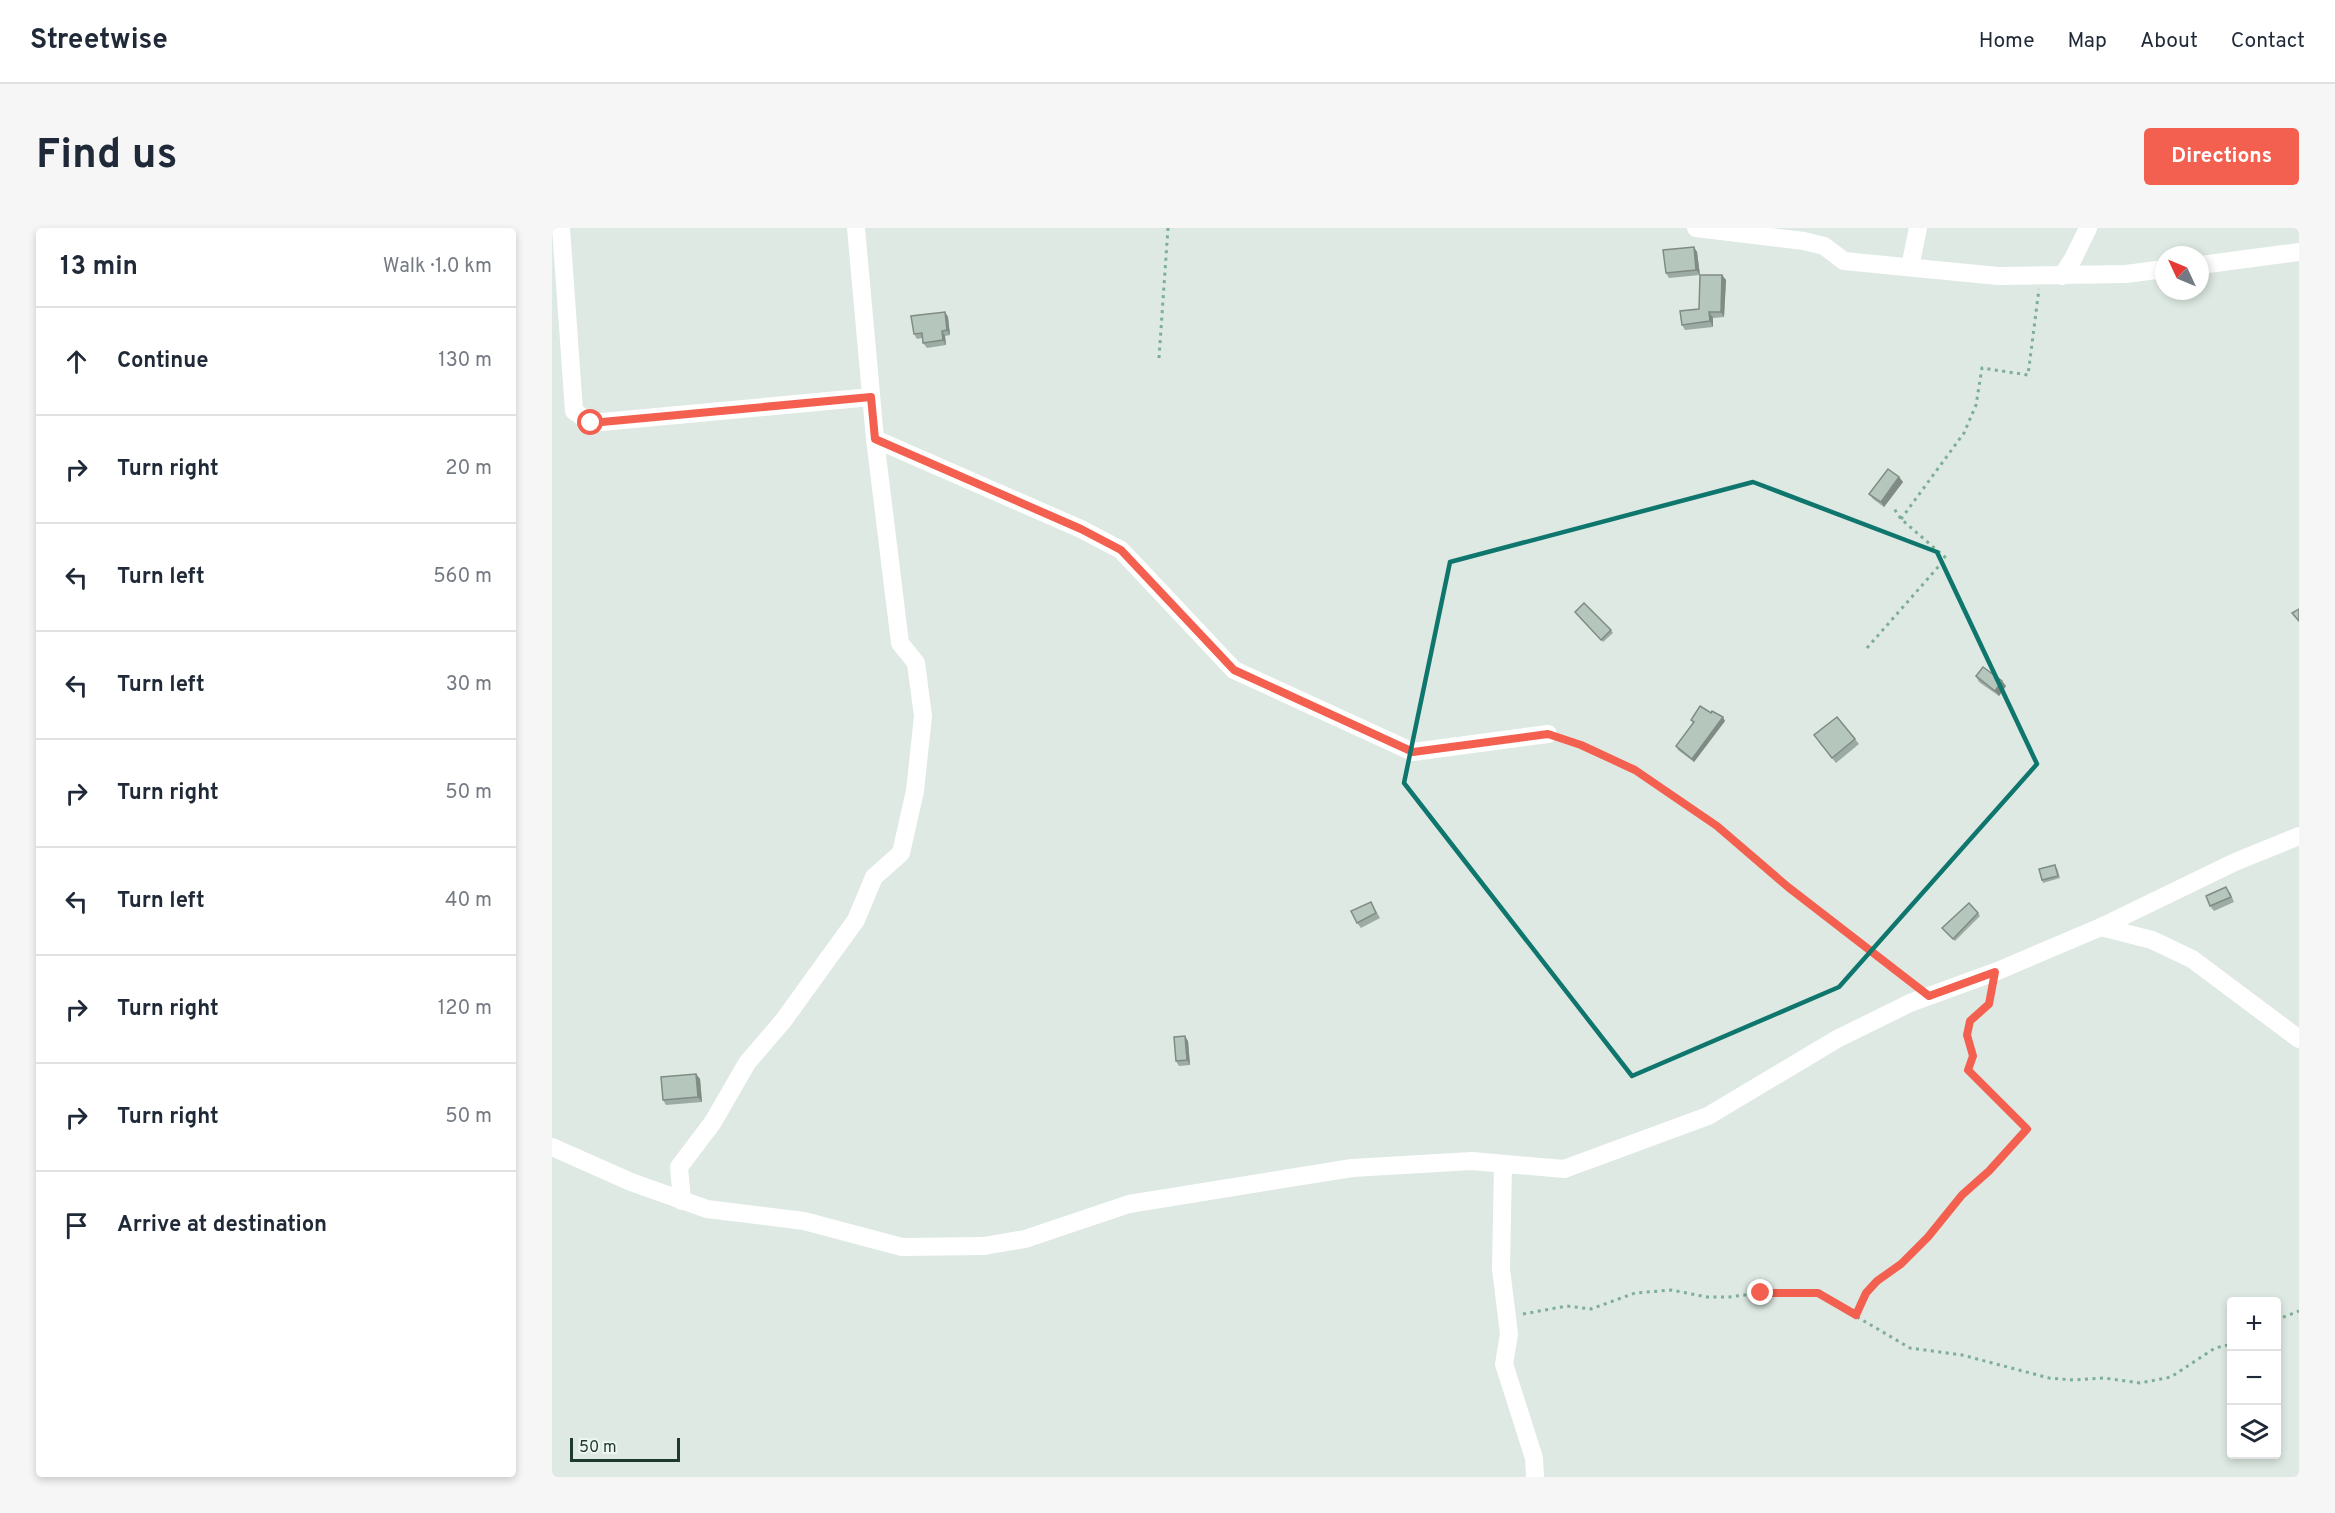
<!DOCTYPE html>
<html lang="en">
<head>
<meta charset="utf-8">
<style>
	:root { --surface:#fff; --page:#f6f6f7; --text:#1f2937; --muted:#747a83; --line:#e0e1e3; --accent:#f46050 }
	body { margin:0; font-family:Overpass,sans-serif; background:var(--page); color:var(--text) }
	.controls { position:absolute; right:18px; bottom:18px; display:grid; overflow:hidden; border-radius:6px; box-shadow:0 3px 9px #0003 }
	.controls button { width:54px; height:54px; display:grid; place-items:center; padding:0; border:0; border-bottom:2px solid var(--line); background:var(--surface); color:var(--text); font:30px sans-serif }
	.compass { position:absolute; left:1603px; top:18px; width:54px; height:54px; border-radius:50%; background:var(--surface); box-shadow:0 3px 9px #0003; rotate:314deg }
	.scale { position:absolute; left:18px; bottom:15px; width:110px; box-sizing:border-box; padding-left:6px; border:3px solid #1f392e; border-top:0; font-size:16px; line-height:21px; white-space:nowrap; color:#1f392e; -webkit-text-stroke:4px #edf6f0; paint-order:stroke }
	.stop { position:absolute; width:18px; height:18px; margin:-14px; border:4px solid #f46050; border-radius:50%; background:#fff }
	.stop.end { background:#f46050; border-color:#fff; box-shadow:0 2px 6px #0008 }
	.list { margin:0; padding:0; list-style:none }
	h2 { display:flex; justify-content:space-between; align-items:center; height:78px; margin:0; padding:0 24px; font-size:26px }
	h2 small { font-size:20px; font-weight:400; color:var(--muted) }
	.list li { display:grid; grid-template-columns:39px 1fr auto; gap:18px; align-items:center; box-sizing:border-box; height:108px; padding:0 24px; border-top:2px solid var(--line) }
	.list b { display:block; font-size:22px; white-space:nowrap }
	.list em { font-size:20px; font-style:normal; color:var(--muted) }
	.icon { flex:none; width:33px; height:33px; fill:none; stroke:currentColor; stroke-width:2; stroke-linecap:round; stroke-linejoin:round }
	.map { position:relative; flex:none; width:1747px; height:1249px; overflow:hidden; border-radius:6px }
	header { display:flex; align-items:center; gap:36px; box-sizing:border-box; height:84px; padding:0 30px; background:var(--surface); border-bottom:2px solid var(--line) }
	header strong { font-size:28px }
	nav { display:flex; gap:33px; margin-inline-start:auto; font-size:21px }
	.intro { display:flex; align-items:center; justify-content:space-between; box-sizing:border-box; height:144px; padding:0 36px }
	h1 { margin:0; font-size:42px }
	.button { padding:15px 27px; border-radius:6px; background:var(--accent); color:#fff; font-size:21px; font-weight:700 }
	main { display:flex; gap:36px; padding:0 36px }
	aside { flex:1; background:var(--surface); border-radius:6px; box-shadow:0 3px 9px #0003 }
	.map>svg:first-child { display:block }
</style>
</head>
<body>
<header>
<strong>Streetwise</strong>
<nav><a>Home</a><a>Map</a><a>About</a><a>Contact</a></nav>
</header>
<div class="intro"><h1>Find us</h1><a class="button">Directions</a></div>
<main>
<aside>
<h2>13 min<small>Walk · 1.0 km</small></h2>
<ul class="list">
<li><svg class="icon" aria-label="ahead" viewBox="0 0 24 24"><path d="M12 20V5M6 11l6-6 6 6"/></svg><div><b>Continue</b></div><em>130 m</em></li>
<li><svg class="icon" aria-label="right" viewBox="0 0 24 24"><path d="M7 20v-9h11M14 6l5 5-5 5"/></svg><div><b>Turn right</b></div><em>20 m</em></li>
<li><svg class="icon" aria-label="left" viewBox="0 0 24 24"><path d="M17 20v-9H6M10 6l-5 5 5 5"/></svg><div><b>Turn left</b></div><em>560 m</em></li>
<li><svg class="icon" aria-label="left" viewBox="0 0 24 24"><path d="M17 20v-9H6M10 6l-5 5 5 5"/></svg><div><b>Turn left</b></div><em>30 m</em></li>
<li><svg class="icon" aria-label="right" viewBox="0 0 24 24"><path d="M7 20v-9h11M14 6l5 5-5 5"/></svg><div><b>Turn right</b></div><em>50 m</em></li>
<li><svg class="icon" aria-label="left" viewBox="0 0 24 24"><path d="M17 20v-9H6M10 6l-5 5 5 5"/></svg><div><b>Turn left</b></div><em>40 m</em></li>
<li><svg class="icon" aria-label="right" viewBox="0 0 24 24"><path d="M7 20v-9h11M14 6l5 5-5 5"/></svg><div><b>Turn right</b></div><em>120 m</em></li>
<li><svg class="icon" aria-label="right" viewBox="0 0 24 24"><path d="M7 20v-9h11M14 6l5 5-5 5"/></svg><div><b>Turn right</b></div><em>50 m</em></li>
<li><svg class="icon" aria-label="arrive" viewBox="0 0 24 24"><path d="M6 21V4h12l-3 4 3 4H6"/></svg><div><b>Arrive at destination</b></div></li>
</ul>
</aside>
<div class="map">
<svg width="1747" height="1249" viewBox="0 0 1747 1249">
	<rect width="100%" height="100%" fill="#dde9e2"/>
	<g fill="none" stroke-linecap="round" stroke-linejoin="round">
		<!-- path -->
		<path stroke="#7dae97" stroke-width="3" stroke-dasharray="3 4.5" stroke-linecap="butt" d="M607 130 616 0
			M1349 291 1412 205 1424 177 1430 140 1476 147 1487 61
			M1315 420 1394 330 1349 291 1341 279
			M1010 510C1099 540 1163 599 1234 658 1275 692 1319 723 1362 756
			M971 1086 1015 1078 1039 1081 1083 1065 1119 1062 1155 1069H1177L1208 1065 1266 1066 1358 1120 1410 1127 1497 1150 1521 1152 1552 1150 1588 1155 1619 1149 1663 1120 1680 1116
			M1303 1087 1314 1065 1325 1053 1349 1036 1376 1009 1410 967 1437 943 1475 901 1416 842 1421 828 1415 807 1418 793 1437 776 1440 761
			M1724 1092 1747 1083"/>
		<!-- minor -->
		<path stroke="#fff" stroke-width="18" d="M9 0 22 183 39 195 319 169
			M1144 0 1252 13 1272 18 1292 33 1446 48 1574 46 1612 41
			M1648 37 1747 24
			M1358 39 1366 0
			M1510 48 1521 31 1536 0
			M323 211 529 301 569 322 682 442 861 524 996 506
			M1549 699 1600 712 1640 731 1747 811
			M0 919 79 954 155 981 252 993 350 1019 432 1018 473 1011 577 976 800 940 920 933 1012 941 1156 888 1285 811 1358 775 1443 744 1549 699 1683 634 1747 608
			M951 936 949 1041 957 1106 952 1136 982 1230 983 1249
			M130 973 127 939 161 894 195 835 231 793 304 692 322 649 349 625 363 563 371 488 364 435 348 415 323 211 304 0"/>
	</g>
	<!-- wall -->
	<path fill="#9caba3" d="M1142 19 1145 24 1148 47 1117 50 1114 45Z
		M1170 47 1174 52 1172 89 1161 90V99L1133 102 1130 97 1147 81Z
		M393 84 396 89 398 107 393 108 394 117 375 120 371 115 370 110 365 111 362 106Z
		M1347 249 1351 254 1332 279 1321 271 1317 266Z
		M1023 384 1059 402 1061 405 1051 414Z
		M1424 448 1450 453 1454 458 1447 468 1427 454Z
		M1159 485 1173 493 1142 534 1126 522 1124 518 1141 495 1139 492Z
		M1303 511 1307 516 1284 535 1266 513Z
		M1505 640 1508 650 1491 655 1490 652Z
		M1678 664 1682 674 1662 683 1658 678Z
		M819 674 828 690 809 700 805 695Z
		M1426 685 1428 688 1403 713 1390 700Z
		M636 813 638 837 627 838 624 833Z
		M144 846 148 851 150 874 114 877 111 872Z"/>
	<!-- shaded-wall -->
	<path fill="#7f8b84" d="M1142 19 1145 24 1148 47 1144 42Z
		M1170 47 1174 52 1172 89 1169 84Z
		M393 84 396 89 398 107 395 102Z
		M1157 84 1161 90V99L1158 93Z
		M390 103 393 108 394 117 391 112Z
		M1347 249 1351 254 1332 279 1329 274Z
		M1450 453 1454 458 1447 468 1443 463Z
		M1171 489 1173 493 1142 534 1140 531Z
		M633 808 636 813 638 837 635 832Z
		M144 846 148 851 150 874 146 869Z"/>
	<!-- building -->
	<path fill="#b5c7bd" stroke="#7f8b84" stroke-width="1.5" d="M1142 19 1144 42 1114 45 1111 22Z
		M1148 47H1170L1169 84H1157L1158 93 1130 97 1128 83 1147 81Z
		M393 84 395 102 390 103 391 112 371 115 370 105 362 106 359 88Z
		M1336 241 1347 249 1329 274 1317 266Z
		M1032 375 1059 402 1049 412 1023 384Z
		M1747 381V393L1740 385Z
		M1431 439 1450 453 1443 463 1424 448Z
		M1148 478 1159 485 1160 483 1171 489 1140 531 1124 518 1142 494 1139 492Z
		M1285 489 1303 511 1280 530 1262 507Z
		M1503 637 1506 648 1490 652 1487 641Z
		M1674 659 1679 669 1658 678 1654 668Z
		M819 674 824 685 805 695 799 683Z
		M1417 675 1426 685 1401 711 1390 700Z
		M633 808 635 832 624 833 622 809Z
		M144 846 146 869 111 872 109 849Z"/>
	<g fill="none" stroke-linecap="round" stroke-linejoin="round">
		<!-- route -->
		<path stroke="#f46050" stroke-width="8" d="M39 195 319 169 323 211 529 301 569 322 682 442 861 524 996 506 1029 517 1083 542 1165 598 1236 659 1377 768 1443 744 1437 776 1418 793 1415 807 1421 828 1416 842 1475 901 1437 943 1410 967 1376 1009 1349 1036 1325 1053 1314 1065 1304 1087 1266 1065H1209"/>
	</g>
	<!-- marked area -->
	<path fill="none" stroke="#0f766e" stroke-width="4.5" stroke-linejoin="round" d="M1201 254 1385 324 1485 536 1287 759 1080 848 852 555 898 334Z"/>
</svg>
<div class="controls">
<button>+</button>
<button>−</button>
<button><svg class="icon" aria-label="layers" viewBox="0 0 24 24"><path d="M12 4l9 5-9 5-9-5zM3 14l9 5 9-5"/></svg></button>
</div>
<svg class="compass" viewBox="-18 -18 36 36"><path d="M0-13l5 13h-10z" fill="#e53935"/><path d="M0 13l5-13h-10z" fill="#747a83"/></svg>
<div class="scale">50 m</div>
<div class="stop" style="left:39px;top:195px"></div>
<div class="stop end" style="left:1209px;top:1065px"></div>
</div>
</main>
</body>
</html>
